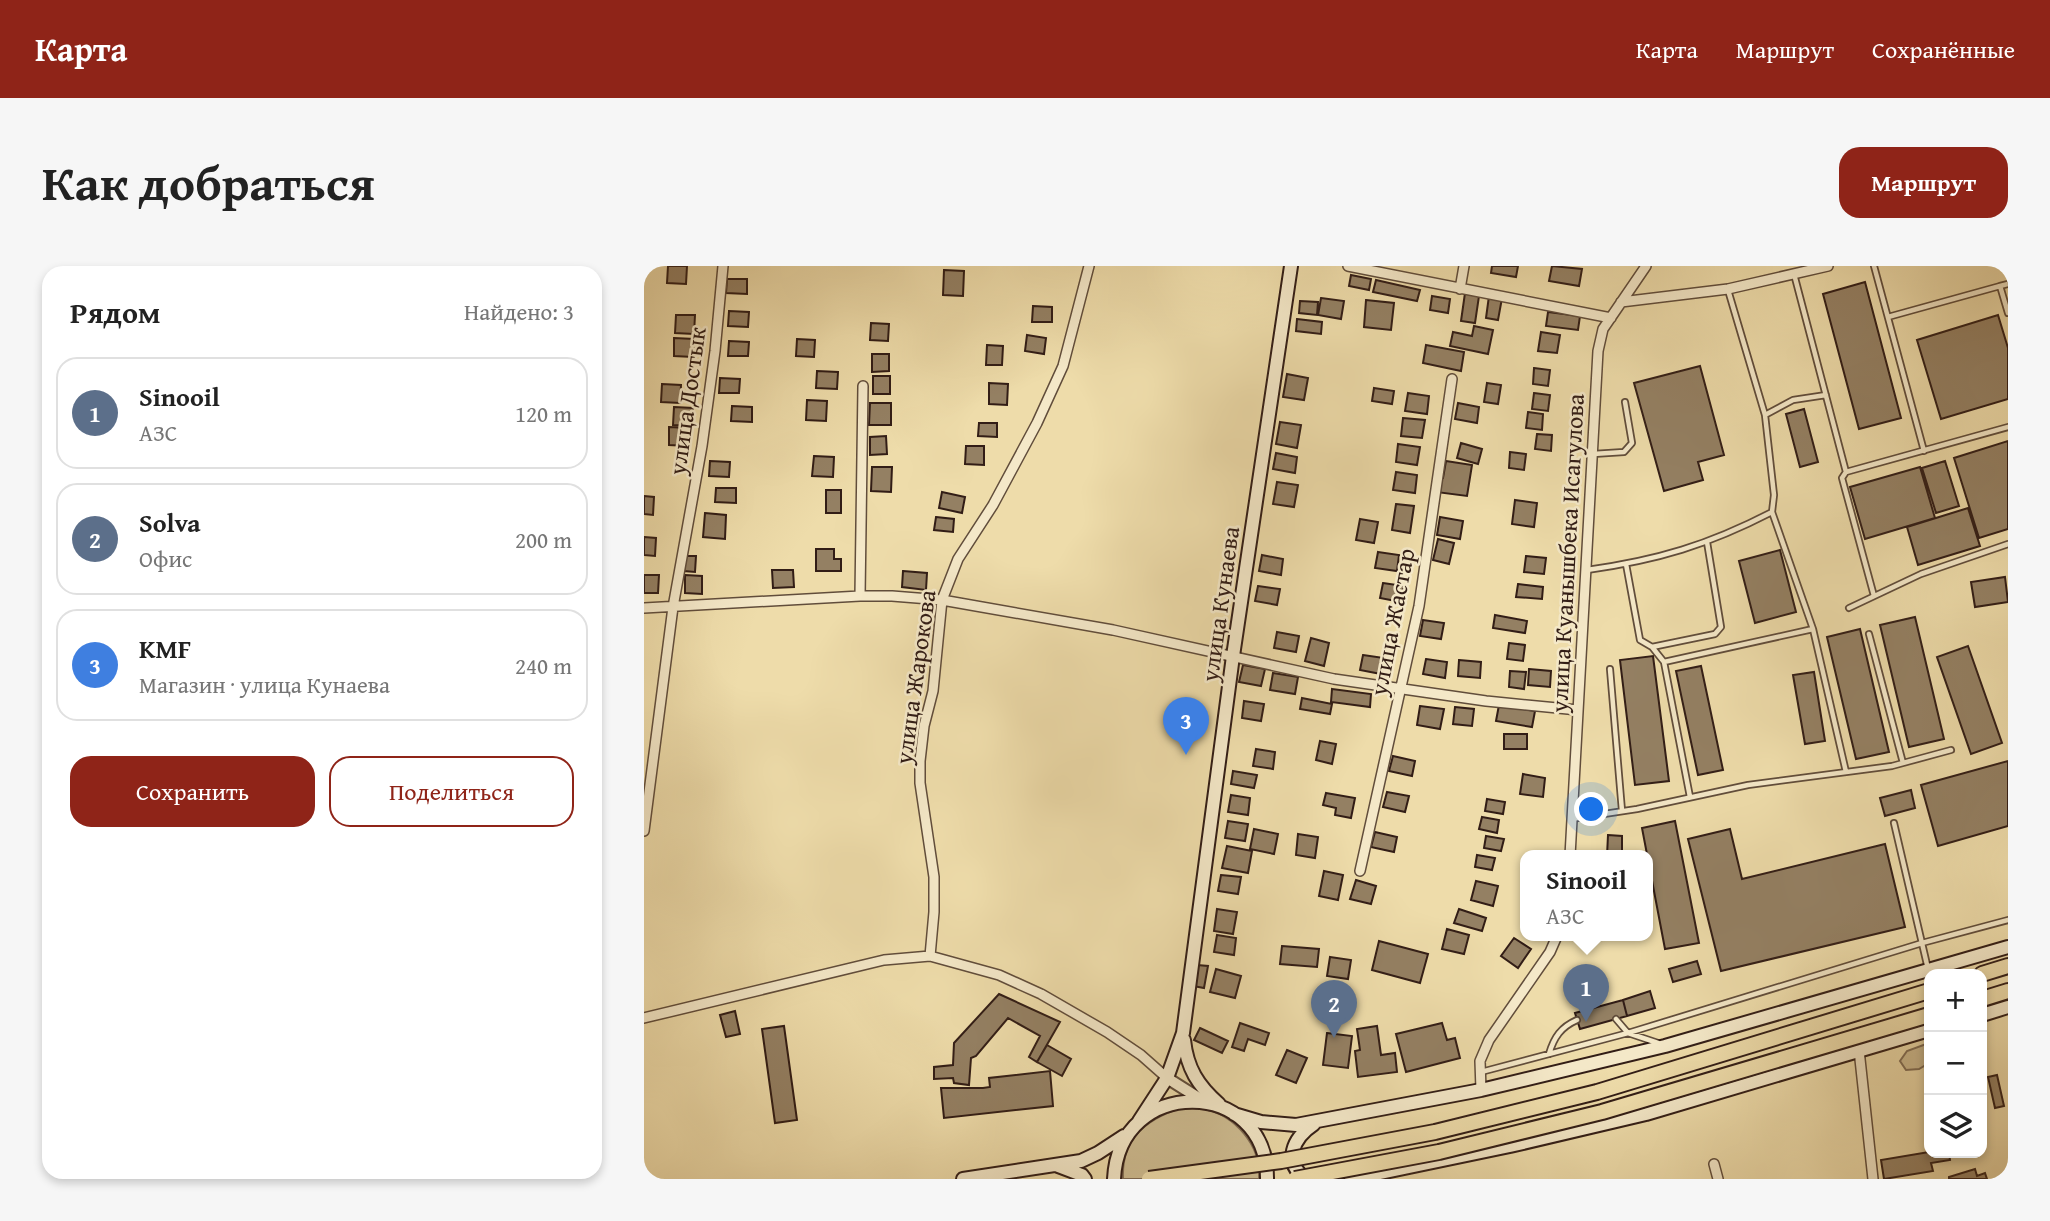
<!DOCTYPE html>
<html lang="ru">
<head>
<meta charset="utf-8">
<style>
	:root { --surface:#fff; --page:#f6f6f6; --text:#222; --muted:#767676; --line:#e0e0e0; --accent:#8f2418 }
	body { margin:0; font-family:"Gentium Book Plus",serif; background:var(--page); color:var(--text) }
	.controls { position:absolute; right:21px; bottom:21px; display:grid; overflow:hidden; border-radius:14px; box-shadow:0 4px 10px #0003 }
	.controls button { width:63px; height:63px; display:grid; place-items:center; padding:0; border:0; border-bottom:2px solid var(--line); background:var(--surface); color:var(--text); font:35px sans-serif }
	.you { position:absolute; left:948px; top:544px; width:24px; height:24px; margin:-18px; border:5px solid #fff; border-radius:50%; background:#1a73e8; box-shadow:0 0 0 10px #1a73e833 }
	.badge { display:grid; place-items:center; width:46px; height:46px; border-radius:50%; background:var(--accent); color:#fff; font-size:23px; font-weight:700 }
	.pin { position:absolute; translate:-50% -58px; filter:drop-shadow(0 2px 4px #0008) }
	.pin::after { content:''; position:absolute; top:37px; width:24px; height:21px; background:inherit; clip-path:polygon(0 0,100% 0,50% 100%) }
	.popup { position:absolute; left:876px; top:584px; width:133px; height:91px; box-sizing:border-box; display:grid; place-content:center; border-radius:14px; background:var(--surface); filter:drop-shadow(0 2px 5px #0005); font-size:23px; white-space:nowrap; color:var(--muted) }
	.popup b { font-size:26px; color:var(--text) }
	.popup::after { content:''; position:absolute; left:50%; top:100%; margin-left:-14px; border:14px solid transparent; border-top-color:var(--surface) }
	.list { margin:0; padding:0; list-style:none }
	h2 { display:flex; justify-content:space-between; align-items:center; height:91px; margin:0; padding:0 28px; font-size:30px }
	h2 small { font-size:23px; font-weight:400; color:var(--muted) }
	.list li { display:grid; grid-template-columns:46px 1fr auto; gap:21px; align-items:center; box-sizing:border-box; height:112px; margin:0 14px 14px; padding:0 14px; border:2px solid var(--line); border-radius:21px }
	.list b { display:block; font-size:26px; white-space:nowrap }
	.list p { margin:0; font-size:23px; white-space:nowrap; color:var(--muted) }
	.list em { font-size:23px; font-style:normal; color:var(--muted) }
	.actions { display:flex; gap:14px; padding:21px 28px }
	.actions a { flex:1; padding:16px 0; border:2px solid var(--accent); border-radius:21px; text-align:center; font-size:24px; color:var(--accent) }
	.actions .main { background:var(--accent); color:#fff }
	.icon { flex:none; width:38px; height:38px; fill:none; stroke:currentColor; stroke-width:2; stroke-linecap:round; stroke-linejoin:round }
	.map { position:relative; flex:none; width:1364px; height:913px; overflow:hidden; border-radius:21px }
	header { display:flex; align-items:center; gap:42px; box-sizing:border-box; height:98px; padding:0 35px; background:var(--accent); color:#fff }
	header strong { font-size:33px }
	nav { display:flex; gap:38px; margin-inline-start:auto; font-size:24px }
	.intro { display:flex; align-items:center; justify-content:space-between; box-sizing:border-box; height:168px; padding:0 42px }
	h1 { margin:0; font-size:49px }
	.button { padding:18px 32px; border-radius:21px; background:var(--accent); color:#fff; font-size:24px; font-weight:700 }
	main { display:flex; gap:42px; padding:0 42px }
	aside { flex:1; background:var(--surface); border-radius:21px; box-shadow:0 4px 10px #0003 }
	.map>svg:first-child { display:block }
</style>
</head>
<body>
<header>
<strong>Карта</strong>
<nav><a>Карта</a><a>Маршрут</a><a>Сохранённые</a></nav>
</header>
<div class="intro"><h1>Как добраться</h1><a class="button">Маршрут</a></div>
<main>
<aside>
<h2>Рядом<small>Найдено: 3</small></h2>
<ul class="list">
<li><span class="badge" style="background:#5c6f8a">1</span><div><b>Sinooil</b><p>АЗС</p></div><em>120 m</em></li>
<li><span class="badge" style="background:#5c6f8a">2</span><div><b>Solva</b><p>Офис</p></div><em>200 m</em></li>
<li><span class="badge" style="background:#3f7fe0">3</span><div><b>KMF</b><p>Магазин · улица Кунаева</p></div><em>240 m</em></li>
</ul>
<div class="actions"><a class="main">Сохранить</a><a>Поделиться</a></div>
</aside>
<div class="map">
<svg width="1364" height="913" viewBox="0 0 1364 913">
	<rect width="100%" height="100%" fill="#eedcaa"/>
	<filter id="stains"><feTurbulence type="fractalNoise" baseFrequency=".00286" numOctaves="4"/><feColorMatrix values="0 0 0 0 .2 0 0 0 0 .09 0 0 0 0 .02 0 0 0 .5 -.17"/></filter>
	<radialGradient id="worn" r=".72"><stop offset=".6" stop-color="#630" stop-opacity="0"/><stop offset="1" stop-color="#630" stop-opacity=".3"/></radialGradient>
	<!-- green -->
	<path fill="#cebc91" stroke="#806c54" stroke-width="2" d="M1285 777V797L1275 803 1262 804 1256 795 1263 785Z
		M537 842C544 842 553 841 560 843 591 849 618 880 615 913H479C477 873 502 853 537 842Z"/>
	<!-- building -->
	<path fill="#948063" stroke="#321d16" stroke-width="2" d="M24 0H43L42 18 23 17Z
		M848 0H874L872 11 847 7Z
		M908 0 938 3 935 20 905 15Z
		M300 4 320 5 319 30 299 29Z
		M707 9 727 13 725 24 705 20Z
		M83 13H103V28L82 27Z
		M732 14 776 24 773 35 729 26Z
		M1221 16 1257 152 1215 163 1179 28Z
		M821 27 835 30 831 57 817 55Z
		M788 30 806 33 804 47 786 44Z
		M845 30 858 32 854 54 842 52Z
		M677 32 700 35 697 53 674 49Z
		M722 34 750 37 747 64 720 61Z
		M656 35 674 36 673 49 655 47Z
		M389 40 408 41V56H388Z
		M85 45 105 46 104 61 84 60Z
		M904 46 936 50 934 64 902 60Z
		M32 49H51L50 68 31 67Z
		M1354 49 1364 82V133L1297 153 1273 74Z
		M653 53 678 56 677 68 652 65Z
		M227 57 245 58 244 75 226 74Z
		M830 60 849 64 844 88 806 80 809 66 828 70Z
		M897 66 916 69 913 87 894 85Z
		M383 69 402 72 400 88 381 85Z
		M30 72 50 73 49 91 30 90Z
		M153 73 171 74 170 91 152 90Z
		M85 75 105 76 104 90H84Z
		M343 79 359 80 358 99H342Z
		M782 79 820 86 817 105 779 97Z
		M228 88H245V105L228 106Z
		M1056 100 1080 189 1054 196 1059 214 1020 225 990 117Z
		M890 102 906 104 904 120 889 118Z
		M173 105 194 106 193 123 172 122Z
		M643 108 664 112 660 134 639 131Z
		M229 110H246V128H229Z
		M76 112 96 113 95 127H75Z
		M345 117 364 118 363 139 345 138Z
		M843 117 857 119 854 138 840 136Z
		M18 118 37 119 36 137 17 136Z
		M730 122 750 125 748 138 728 135Z
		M764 127 785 130 783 148 761 145Z
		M890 127 906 129 904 145 888 143Z
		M163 134 183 135 182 155 162 154Z
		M226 137H247V159H225Z
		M814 137 835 141 833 157 811 153Z
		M88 140 108 141V156L87 155Z
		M30 141 49 142 48 160 29 159Z
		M1160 143 1174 196 1156 201 1142 148Z
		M884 146 899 148 898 164 882 162Z
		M759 152 781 154 778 172 757 170Z
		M636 156 657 159 653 182 632 178Z
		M335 157H353V171L334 170Z
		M25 161 44 162V180L25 179Z
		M893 168 908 169 907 185 891 183Z
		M242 170 243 188 226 189V171Z
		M1364 175V263L1335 272 1310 192Z
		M817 177 838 183 834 198 813 192Z
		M754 178 776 181 773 199 752 196Z
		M322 180H340V199L321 198Z
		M866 186 882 188 880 204 865 202Z
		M632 187 653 191 651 207 629 203Z
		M170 190 190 191 189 211 168 210Z
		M66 195 86 196 85 211 65 210Z
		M802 195 828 199 823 230 792 226 794 212H799Z
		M1301 195 1315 240 1292 247 1278 202Z
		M228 201H248L247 226 227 225Z
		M1276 201 1291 252 1221 273 1206 221Z
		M752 206 773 209 771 227 749 224Z
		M633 216 654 219 650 241 629 238Z
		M72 222H92V237L71 236Z
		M182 224H197V247H182Z
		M298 226 321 231 318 247 295 242Z
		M0 230 10 231 9 249 0 248Z
		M871 234 893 237 890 261 868 258Z
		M752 238 770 240 766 267 748 264Z
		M1324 242 1336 280 1274 299 1263 261Z
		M61 247 82 249 81 273 59 271Z
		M292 251 310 253 309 266 290 264Z
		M796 251 819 255 816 273 793 269Z
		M716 253 734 256 730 277 712 274Z
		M0 271 12 272 11 290 0 289Z
		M794 273 810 277 805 298 789 294Z
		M172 283H190V293H197V305H172Z
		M1136 284 1152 346 1111 357 1095 295Z
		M734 286 755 289 753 305 731 302Z
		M618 289 639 293 637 309 615 305Z
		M42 290H52L51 306 40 305Z
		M882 290 902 292 900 308 880 306Z
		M128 304H149L150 321 129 322Z
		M259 305 283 307 282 324 258 321Z
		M0 309H15L14 327H0Z
		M41 309 58 310V328L41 327Z
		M1361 311 1364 336 1331 341 1327 316Z
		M739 317 760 320 757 336 736 332Z
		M874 318 899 321 898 333 872 331Z
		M614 320 636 323 633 339 611 335Z
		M851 349 883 355 881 367 849 362Z
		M1271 351 1300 473 1265 481 1236 359Z
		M779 354 800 357 797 373 776 370Z
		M1216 363 1245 486 1212 493 1183 371Z
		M633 366 655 370 652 386 630 382Z
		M667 372 685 377 680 400 661 395Z
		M865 377 881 379 879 395 863 393Z
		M1324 380 1358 477 1327 488 1293 391Z
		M719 389 740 392 737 408 716 404Z
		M1009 390 1025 515 991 519 976 394Z
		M782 393 803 396 801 412 779 408Z
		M815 394 837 396 836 412 814 410Z
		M599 399 621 403 617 420 595 416Z
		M1057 400 1079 504 1054 509 1032 405Z
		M885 403 907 405 906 421 884 419Z
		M866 405 882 406 880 423 865 421Z
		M1170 406 1181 475 1161 478 1149 409Z
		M629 407 654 411 651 428 626 424Z
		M688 423 727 428 726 441 687 436Z
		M658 432 688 438 686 448 656 443Z
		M600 435 620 438 617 455 598 452Z
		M855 439 891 445 888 461 852 455Z
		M776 440 800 443 796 463 773 459Z
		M811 441 830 443 828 460 809 458Z
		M860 468H883V483H860Z
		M676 475 692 478 688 498 672 494Z
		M612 483 631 486 629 503 609 500Z
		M749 490 771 495 768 510 745 505Z
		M1364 495V560L1294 580 1277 519Z
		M589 505 613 509 610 522 587 518Z
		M879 508 901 512 899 531 876 528Z
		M1267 524 1271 542 1241 550 1236 532Z
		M743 526 765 530 761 546 739 541Z
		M682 527 711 532 707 552 691 549 692 542 679 539Z
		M587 529 606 532 604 549 584 546Z
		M843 533 861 536 859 548 841 545Z
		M838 551 855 554 853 567 835 563Z
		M584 555 604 558 601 575 581 572Z
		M1031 555 1055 677 1021 683 998 562Z
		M610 563 634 568 630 588 606 583Z
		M1086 563 1098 613 1241 578 1261 661 1077 705 1044 573Z
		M731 566 753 571 750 586 727 581Z
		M654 568 674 571 671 592 652 589Z
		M964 569 978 570V590H963Z
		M842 570 860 573 857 585 840 582Z
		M583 580 608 585 604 607 578 602Z
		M833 589 851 592 848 604 831 601Z
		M680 605 699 609 694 634 675 630Z
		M577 609 597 611 594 628 574 625Z
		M712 614 732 620 727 638 706 633Z
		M832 615 854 620 849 640 827 634Z
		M573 643 593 646 589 668 570 665Z
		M815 643 842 652 838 665 810 657Z
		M803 663 825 669 820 688 798 683Z
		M573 669 592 672 590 689 570 686Z
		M870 672 887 683 874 702 857 690Z
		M735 675 784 688 776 717 728 704Z
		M638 680 675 683 673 701 636 698Z
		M686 691 707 694 704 713 683 710Z
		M1053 695 1057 708 1029 716 1025 703Z
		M553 699 564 700 560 722 549 720Z
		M572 703 597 710 591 732 566 726Z
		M1006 725 1011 742 983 750 979 734Z
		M355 728 416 756 393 796 385 791 396 770 364 752 332 790 327 792 325 819 310 817 309 812 290 813V801L309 799 310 777Z
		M979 734 983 750 936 763 931 747Z
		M91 745 96 768 82 771 76 749Z
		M596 757 625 767 621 779 604 773 600 785 588 781Z
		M798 757 803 774 811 772 816 792 762 806 752 768Z
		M140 760 153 854 131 857 118 763Z
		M733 760 737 789 751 787 753 806 714 811 711 785 716 784 713 763Z
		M556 762 584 775 578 787 550 774Z
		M683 767 708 770 704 802 679 799Z
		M403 779 427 793 418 810 393 796Z
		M643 784 663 792 652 817 632 809Z
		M406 805 409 840 300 852 297 822H339L346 821 345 812Z
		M1353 809 1360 840 1351 842 1344 811Z
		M1285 886 1305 887 1306 894 1287 897 1289 905 1240 913 1237 894Z
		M1331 903 1333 910 1341 907 1343 913H1305V911Z"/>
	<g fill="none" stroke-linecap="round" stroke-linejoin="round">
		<defs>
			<path id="service" d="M1230 0 1280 185
				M1150 8 1202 206 1364 161
				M1356 20 1364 18
				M1084 24 1121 149
				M1244 51 1356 20 1364 47
				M949 188 980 186 988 177 981 136
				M1202 206 1198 212 1230 330
				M1128 246 1169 363
				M982 298 996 374 1008 381 1071 368 1077 361 1063 276
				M943 304C1014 294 1064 279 1128 246L1130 229 1121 149 1149 134 1182 129
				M1205 342 1277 308 1364 278
				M1225 368 1259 497
				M1008 381 1020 396
				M966 403 978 545
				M1046 531 1020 396 1169 363 1202 506
				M927 553 993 543 1104 519 1248 500 1307 484
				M1250 557 1284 703
				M972 753 984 767 1278 677 1364 654
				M905 788C910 771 917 761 933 754
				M837 806 984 767 1014 777"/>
			<path id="minor" d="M704 0 967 52
				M816 23 820 0
				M977 36 1084 23 1184 0
				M216 330 219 120
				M0 342 216 330H248L298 334 469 364 690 413 842 435 934 444
				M0 565 29 341 58 180 71 85 79 0
				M926 590 954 85 959 63 1002 0
				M716 605 775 340 808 113
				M286 690 290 646V611L276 517V495L280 460 289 425 298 334 314 293 349 239 393 157 419 100 445 0
				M0 752 240 694 286 690 355 709 397 728 463 766 497 789 523 812
				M1215 784 1229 913
				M837 824 836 795 845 774 906 686 913 670
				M1070 898 1074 913"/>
			<path id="tertiary" d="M523 812 561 836"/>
			<path id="secondary" d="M1338 749 1364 741
				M540 774C543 802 554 820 575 838
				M590 848 617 856 652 859 837 824 1021 780 1364 681
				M495 855 523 812 539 767 589 390 647 0
				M414 900 438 909 441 913
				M319 913 437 895 454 887 480 870
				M470 913C475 809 624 811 623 913
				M662 913C638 896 649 872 670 858
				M707 913 866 880 1002 848 1285 764"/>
			<path id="trunk" d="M1338 708 1364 700
				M1338 733 1364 725"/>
		</defs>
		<!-- service casing -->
		<use href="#service" stroke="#614d3b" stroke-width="8"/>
		<!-- minor casing -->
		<use href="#minor" stroke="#614d3b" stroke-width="12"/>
		<!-- tertiary casing -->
		<use href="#tertiary" stroke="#614d3b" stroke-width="14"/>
		<!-- secondary casing -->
		<use href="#secondary" stroke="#321d16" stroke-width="16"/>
		<!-- trunk casing -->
		<use href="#trunk" stroke="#321d16" stroke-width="18"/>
		<!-- service -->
		<use href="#service" stroke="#f4e8c8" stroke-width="4.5"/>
		<!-- minor -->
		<use href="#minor" stroke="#f4e8c8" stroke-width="9"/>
		<!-- tertiary -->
		<use href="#tertiary" stroke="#f4e8c8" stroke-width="10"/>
		<!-- secondary -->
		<use href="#secondary" stroke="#f4e8c8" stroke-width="12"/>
		<!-- trunk -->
		<use href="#trunk" stroke="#eedcaa" stroke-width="14"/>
		<defs>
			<path id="trunk-bridge" d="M505 913 637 895 791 866 953 826 1285 725
				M651 913 795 886 958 846 1285 749"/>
		</defs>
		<!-- trunk-bridge casing -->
		<use href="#trunk-bridge" stroke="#321d16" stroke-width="18" stroke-linecap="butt"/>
		<!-- trunk-bridge -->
		<use href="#trunk-bridge" stroke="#eedcaa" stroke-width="14"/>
	</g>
	<g text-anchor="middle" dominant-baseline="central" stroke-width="5" stroke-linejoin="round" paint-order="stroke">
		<!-- street labels -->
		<g font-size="24" fill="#321d16" stroke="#f4e8c8">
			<text transform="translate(43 135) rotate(-82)">улица Достык</text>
			<text transform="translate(923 287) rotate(-87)">улица Куанышбека Исагулова</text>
			<text transform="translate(576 338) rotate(-82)">улица Кунаева</text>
			<text transform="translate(748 356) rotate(-79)">улица Жастар</text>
			<text transform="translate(271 411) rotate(-82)">улица Жарокова</text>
		</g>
	</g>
	<rect width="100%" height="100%" filter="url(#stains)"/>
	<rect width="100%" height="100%" fill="url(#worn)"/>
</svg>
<div class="controls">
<button>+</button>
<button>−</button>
<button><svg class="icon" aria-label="layers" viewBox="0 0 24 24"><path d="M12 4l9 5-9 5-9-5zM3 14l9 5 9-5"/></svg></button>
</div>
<div class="you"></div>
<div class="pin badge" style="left:942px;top:756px;background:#5c6f8a">1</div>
<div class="popup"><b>Sinooil</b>АЗС</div>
<div class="pin badge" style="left:690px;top:772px;background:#5c6f8a">2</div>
<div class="pin badge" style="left:542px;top:489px;background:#3f7fe0">3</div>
</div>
</main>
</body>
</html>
